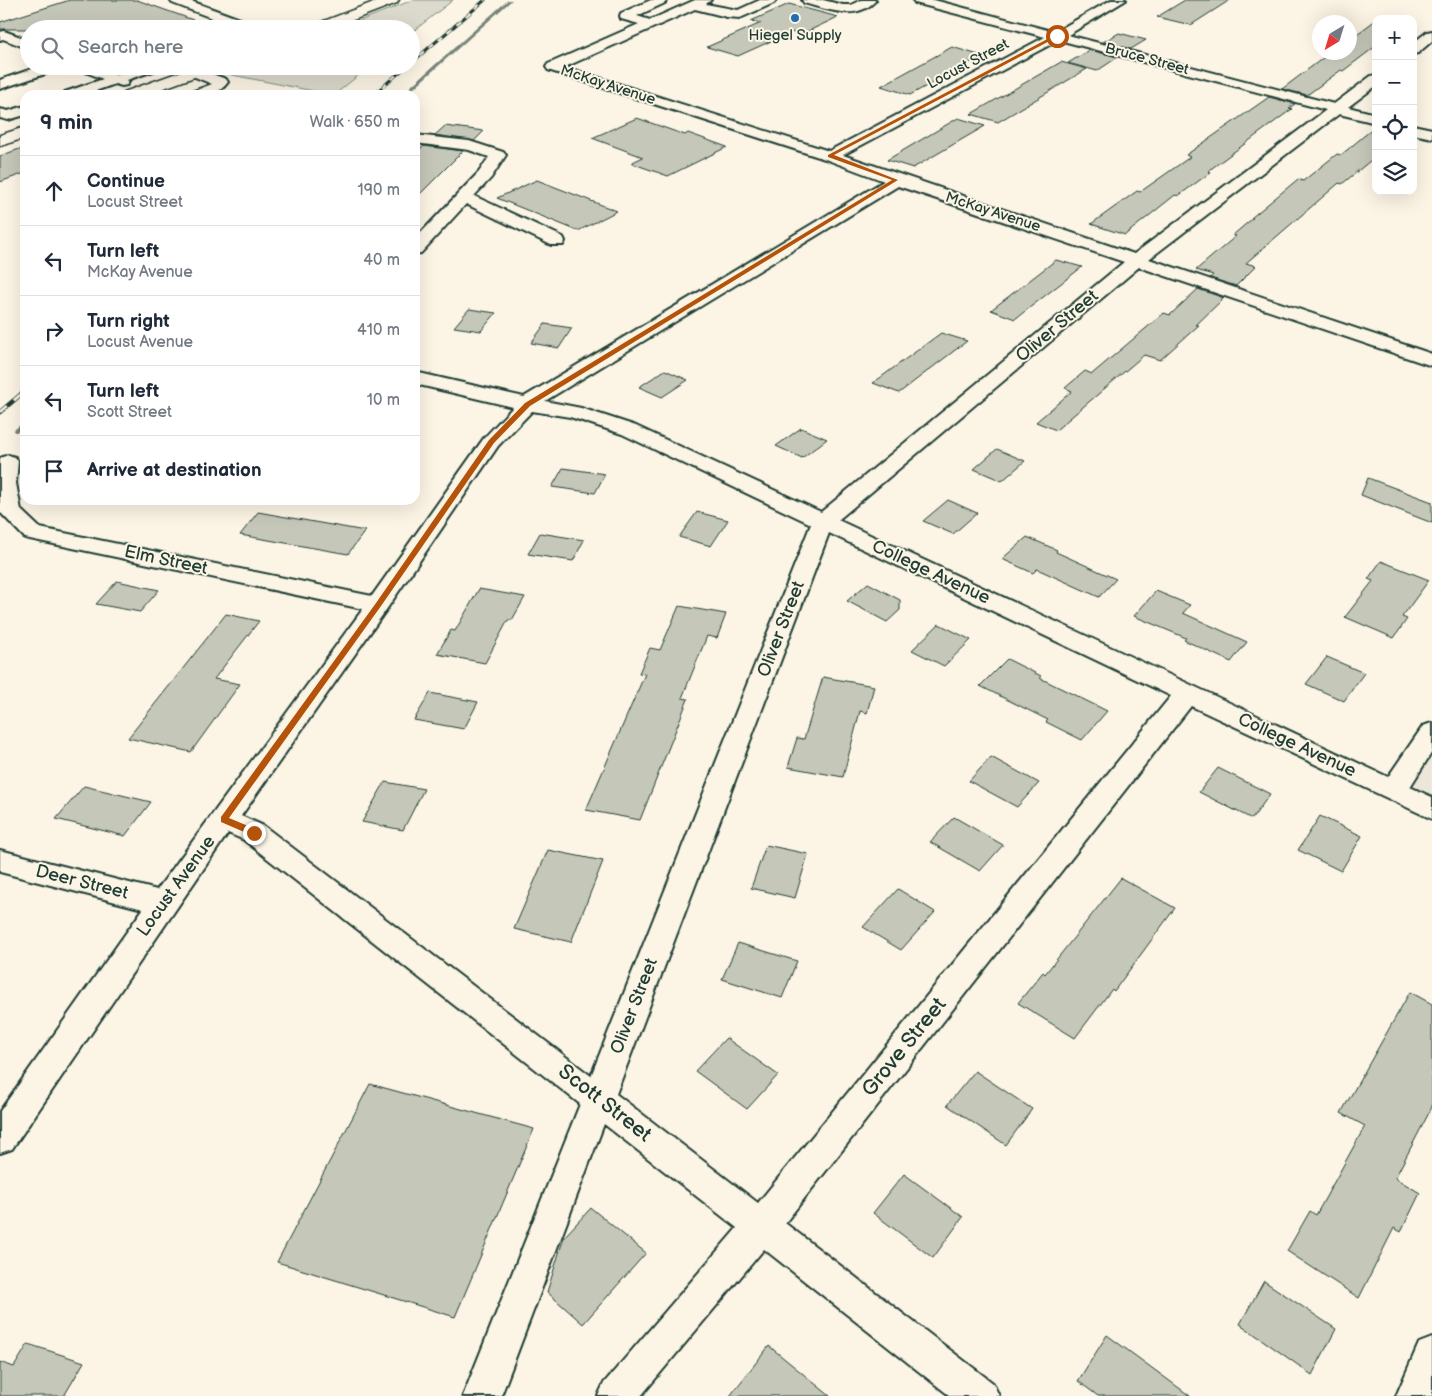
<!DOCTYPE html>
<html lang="en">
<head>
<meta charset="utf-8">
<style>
	:root { --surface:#fff; --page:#f6f6f7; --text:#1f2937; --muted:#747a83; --line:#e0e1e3 }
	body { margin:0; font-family:"Balsamiq Sans",sans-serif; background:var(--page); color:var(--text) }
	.controls { position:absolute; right:15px; top:15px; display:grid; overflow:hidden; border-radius:10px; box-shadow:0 5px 20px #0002 }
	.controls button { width:45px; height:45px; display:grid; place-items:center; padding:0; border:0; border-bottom:1px solid var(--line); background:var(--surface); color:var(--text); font:25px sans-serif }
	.compass { position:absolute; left:1312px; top:15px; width:45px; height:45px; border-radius:50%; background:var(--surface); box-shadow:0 5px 20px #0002; rotate:218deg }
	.stop { position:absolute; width:15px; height:15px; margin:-11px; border:4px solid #b45309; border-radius:50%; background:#fff }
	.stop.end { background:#b45309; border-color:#fff; box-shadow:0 1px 5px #0008 }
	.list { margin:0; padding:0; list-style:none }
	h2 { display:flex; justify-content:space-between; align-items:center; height:65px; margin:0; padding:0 20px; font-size:21px }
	h2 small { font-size:16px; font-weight:400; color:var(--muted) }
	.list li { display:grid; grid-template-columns:32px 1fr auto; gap:15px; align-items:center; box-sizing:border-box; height:70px; padding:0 20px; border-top:1px solid var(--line) }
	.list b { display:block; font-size:19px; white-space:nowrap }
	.list p { margin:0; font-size:16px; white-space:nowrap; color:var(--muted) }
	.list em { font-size:16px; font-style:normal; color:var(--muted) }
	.icon { flex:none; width:28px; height:28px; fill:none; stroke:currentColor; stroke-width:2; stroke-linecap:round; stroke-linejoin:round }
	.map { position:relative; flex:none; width:1432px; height:1396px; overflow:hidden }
	.search { position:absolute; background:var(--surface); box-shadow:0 5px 20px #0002; left:20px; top:20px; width:400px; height:55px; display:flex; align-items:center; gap:12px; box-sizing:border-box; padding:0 18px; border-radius:28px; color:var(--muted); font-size:19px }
	.panel { position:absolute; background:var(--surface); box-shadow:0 5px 20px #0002; left:20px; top:90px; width:400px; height:415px; border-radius:15px }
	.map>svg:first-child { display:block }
</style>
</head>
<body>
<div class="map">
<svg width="1432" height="1396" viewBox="0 0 1432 1396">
	<rect width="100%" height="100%" fill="#fcf5e5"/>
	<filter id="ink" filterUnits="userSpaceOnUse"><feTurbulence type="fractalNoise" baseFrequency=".02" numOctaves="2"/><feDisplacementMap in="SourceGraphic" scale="10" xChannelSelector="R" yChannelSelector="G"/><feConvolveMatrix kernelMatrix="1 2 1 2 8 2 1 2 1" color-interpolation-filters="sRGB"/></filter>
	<g filter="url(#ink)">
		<!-- built -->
		<path fill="#ece7d8" d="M1432 731V809L1393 791Z"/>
		<!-- green -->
		<path fill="#dcdacc" stroke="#7e8c80" d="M413 0H453L411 33V29H339Z
			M233 66H370L334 95 217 72Z"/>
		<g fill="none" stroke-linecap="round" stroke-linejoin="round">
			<!-- stream -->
			<path fill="#758479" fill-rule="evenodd" d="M508 0H512L406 95H401Z
				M25 421V426L18 432H14V430Z"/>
		</g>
		<!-- building -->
		<path fill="#c5c7b9" stroke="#1f3d34" d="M70 0H137L210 26 209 29H0V22Z
			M1185 0H1230L1191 25 1157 17Z
			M789 4 838 17 800 35 791 32 738 56 707 47 761 23 751 21Z
			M1376 20V46L1343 71 1341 70 1307 95 1282 89 1331 52H1350V39Z
			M1119 33 1146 40 1131 49 1103 42Z
			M952 47 982 56 910 95 881 86Z
			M1090 50 1118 57 1097 71 1068 63Z
			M1061 62 1087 69 998 122 971 114Z
			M1269 97 1295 104 1289 108 1292 109 1208 171 1211 172 1178 196 1175 195 1125 235 1091 224 1137 191 1140 192 1190 157 1186 155Z
			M637 118 685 135 688 133 727 147 668 176 631 163 643 157 592 138Z
			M958 118 985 126 913 168 887 160Z
			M445 126 484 131 474 141 435 135Z
			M1376 126V156L1342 184 1339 183 1246 263 1256 266 1236 286 1210 278 1213 275 1196 270 1236 236 1233 235 1253 218H1251L1298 179 1303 181 1337 154 1341 155Z
			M424 146 463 151 415 199V147L422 148Z
			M25 147V173L0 182V156Z
			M537 180 617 211 578 231 497 198Z
			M1056 260 1082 267 1015 319 991 310Z
			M1198 289 1224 298 1196 325H1199L1160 360 1144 355 1056 430 1036 422 1072 391 1065 388 1085 371 1092 374 1164 313 1170 315Z
			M469 309 496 313 481 331 454 327Z
			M545 324 572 328 559 348 531 343Z
			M941 333 967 341 899 393 873 383Z
			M665 370 688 380 662 397 639 387Z
			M801 428 827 439 802 458 776 446Z
			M997 449 1025 461 1002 481 974 469Z
			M563 468 605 474 595 493 552 487Z
			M1368 478 1432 502V523L1361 495Z
			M948 500 977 513 953 534 923 521Z
			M258 512 365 531 348 554 240 535Z
			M697 512 728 520 711 546 679 537Z
			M540 533 584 540 573 561 528 554Z
			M1027 537 1057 550 1056 552 1116 579 1099 597 1037 569 1033 573 1002 559Z
			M1381 561 1429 580 1402 617 1407 619 1394 638 1345 617 1373 581 1368 579Z
			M117 581 159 590 140 612 96 604Z
			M868 583 900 600V610L887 622 847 601Z
			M479 589 525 597 512 620H508L485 663 437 654 451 630 455 631Z
			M1156 591 1190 605 1183 613 1247 642 1231 662 1184 640 1186 638 1134 616Z
			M679 606 726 614 717 638 707 636 682 698 688 699 640 820 586 810 645 674 639 673 650 648 660 650Z
			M226 614 259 621 214 679 240 684 191 752 128 738Z
			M939 624 971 640 944 666 912 650Z
			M1327 657 1364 673 1344 701 1306 684Z
			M1007 659 1041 676 1040 678 1107 711 1082 740 1046 722 1048 720 980 686Z
			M823 677 874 686 867 713 860 711 843 777 788 767 797 738 804 739Z
			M430 693 478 702 464 729 414 720Z
			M991 757 1039 783 1017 807 969 781Z
			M1218 768 1270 794 1252 819 1199 792Z
			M385 782 424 789 403 830 362 822Z
			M84 786 151 802 125 836 56 819Z
			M1320 816 1362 836 1341 871 1298 850Z
			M954 817 1003 845 980 871 930 842Z
			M766 845 808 854 795 898 751 888Z
			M548 850 603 861 571 942 514 929Z
			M1121 878 1175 908 1114 991 1112 989 1075 1038 1018 1003 1043 972 1045 974Z
			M898 889 935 912 901 950 863 927Z
			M738 943 797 961 782 998 722 979Z
			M1410 992 1432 1004V1107L1395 1178 1420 1193 1401 1232 1394 1228 1359 1298 1287 1251 1310 1211 1316 1215 1365 1126 1341 1113Z
			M726 1038 778 1075 747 1109 695 1071Z
			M975 1071 1032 1109 1006 1145 947 1105Z
			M370 1084 534 1129 455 1317 277 1262Z
			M904 1174 963 1217 933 1258 873 1213Z
			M591 1208 646 1253 583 1324 547 1292 564 1237Z
			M1264 1281 1336 1329 1312 1375 1240 1324Z
			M1107 1335 1190 1396H1098L1078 1381Z
			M28 1344 84 1362 64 1396H0V1362L14 1367Z
			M769 1346 830 1396H730Z"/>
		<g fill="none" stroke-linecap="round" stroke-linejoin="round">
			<defs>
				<path id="minor" d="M170 0H188L259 26 260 29H241L172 3Z
					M651 0H667L665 3 637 16 650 20 695 0H711L706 4 738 10 760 0H776L774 3 740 18 727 17 695 9 565 67 829 151 1045 37 915 3 913 0H934L1055 32 1111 0H1126L1068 35 1334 104 1371 76 1376 75V86L1348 107 1376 114V123L1339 114 1149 259 1432 354V366L1139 267 838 520 1388 777 1423 726 1432 723V752L1410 787 1432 797V819L1191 706 785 1223 993 1383 999 1396H950L764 1249 641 1396H598L604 1383 737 1228 604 1124 501 1396H463L580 1104 244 840 228 833 12 1149 0 1153V1111L143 909 0 872V850L157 890 363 609 25 538 0 512V458L8 455 15 457 18 461 16 483 21 510 40 528 372 596 484 438 513 407 415 384V372L524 397 884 181 825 159 548 70 546 67 548 64 639 24 621 19 620 16 621 13ZM1059 40 1326 110 1134 254 843 155ZM898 186 1124 262 821 512 636 426 581 408 545 401ZM532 411 570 417 622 434 811 524 591 1076 264 826 241 816 386 610 498 446ZM829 533 1171 696 758 1203 616 1094Z
					M802 0H823L843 5H851L861 0H876C857 22 827 9 804 3Z
					M4 31 29 40V49L3 39 0 40V32Z
					M1432 31V41L1418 53 1413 54V43L1427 32Z
					M41 66H62L60 69 0 89V80Z
					M76 66H96L116 75 140 66H161L159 69 127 80 129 82 127 85 122 86 115 84 84 95H63L65 92 103 79 78 69Z
					M195 68 226 79 228 82C218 96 205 95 189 95L191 92 212 84 190 75 188 72 190 69Z
					M25 106V115L8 120 0 118V109L8 111Z
					M1413 125 1432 129V138L1413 134Z
					M415 135 469 141 503 152 506 155 491 178 474 196 563 237 565 241 563 245H551L466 204 421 253 415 254V239L479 172 489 157 469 150 415 143Z
					M1432 1338V1396H1396L1419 1343Z"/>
				<path id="major" d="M379 0H399L397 3 330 29H309L311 26Z
					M196 66H218L216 69 145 95H122L124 92Z
					M25 127V138L0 146V135Z"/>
			</defs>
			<!-- minor casing -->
			<use href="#minor" stroke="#1f3d34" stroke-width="4"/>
			<!-- major casing -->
			<use href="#major" stroke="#1f3d34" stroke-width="3"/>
			<!-- minor -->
			<use href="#minor" fill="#fcf5e5" fill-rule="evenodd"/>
			<!-- major -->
			<use href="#major" fill="#fcf5e5" fill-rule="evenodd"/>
			<defs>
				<path id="rail-far1" d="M411 63 485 0
					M373 95 407 66"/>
				<path id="rail" d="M0 412 25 391"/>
			</defs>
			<!-- rail-far1 casing -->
			<use href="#rail-far1" stroke="#1f3d34" stroke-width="3"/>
			<!-- rail casing -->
			<use href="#rail" stroke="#1f3d34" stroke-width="4.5"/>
			<!-- rail-far1 -->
			<use href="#rail-far1" stroke="#fcf5e5" stroke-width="2" stroke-dasharray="6" stroke-linecap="butt"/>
			<!-- rail -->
			<use href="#rail" stroke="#fcf5e5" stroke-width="3" stroke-dasharray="9" stroke-linecap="butt"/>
		</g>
	</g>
	<!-- route -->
	<path fill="#b45309" d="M1055 35 1059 36 834 155 898 180 530 406 494 443 381 606 229 818 258 830V835H251L221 822V817L376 603 489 440 525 403 892 180 828 157V155Z"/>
	<!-- markers -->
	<circle fill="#1f6fb2" stroke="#fcf5e5" stroke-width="2" cx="795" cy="18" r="5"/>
	<g text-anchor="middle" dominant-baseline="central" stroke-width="4" stroke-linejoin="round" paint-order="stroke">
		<!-- far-poi labels -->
		<g font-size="15" fill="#1f3d34" stroke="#fcf5e5">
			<text x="795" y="35">Hiegel Supply</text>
		</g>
		<!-- far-street labels -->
		<g font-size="15" fill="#1f3d34" stroke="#fcf5e5">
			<text transform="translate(1147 59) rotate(15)">Bruce Street</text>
			<text transform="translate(968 64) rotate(-28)">Locust Street</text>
			<text transform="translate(608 85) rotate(18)">McKay Avenue</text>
			<text transform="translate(993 212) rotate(18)">McKay Avenue</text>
		</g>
		<!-- street labels -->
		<g font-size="18" fill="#1f3d34" stroke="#fcf5e5">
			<text transform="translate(1057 326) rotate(-40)">Oliver Street</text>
			<text transform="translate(166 560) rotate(12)">Elm Street</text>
			<text transform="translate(931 572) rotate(25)">College Avenue</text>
			<text transform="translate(781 629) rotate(-69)">Oliver Street</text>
			<text transform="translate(1297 745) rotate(25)">College Avenue</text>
			<text transform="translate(82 882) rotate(14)">Deer Street</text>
			<text transform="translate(176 886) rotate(-54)">Locust Avenue</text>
			<text transform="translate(634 1006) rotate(-69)">Oliver Street</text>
		</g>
		<!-- near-street labels -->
		<g font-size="21" fill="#1f3d34" stroke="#fcf5e5">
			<text transform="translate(904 1047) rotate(-51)">Grove Street</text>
			<text transform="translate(605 1103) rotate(38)">Scott Street</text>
		</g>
	</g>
</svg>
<div class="controls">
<button>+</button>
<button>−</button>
<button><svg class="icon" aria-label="locate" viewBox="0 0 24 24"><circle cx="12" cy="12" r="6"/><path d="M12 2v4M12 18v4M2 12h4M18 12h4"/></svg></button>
<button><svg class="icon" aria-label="layers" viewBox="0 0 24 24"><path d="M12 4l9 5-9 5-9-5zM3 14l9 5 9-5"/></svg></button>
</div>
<svg class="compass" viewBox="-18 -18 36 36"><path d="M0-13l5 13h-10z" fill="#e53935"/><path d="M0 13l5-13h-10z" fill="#747a83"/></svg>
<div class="stop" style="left:1057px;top:36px"></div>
<div class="stop end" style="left:254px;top:833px"></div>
<div class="search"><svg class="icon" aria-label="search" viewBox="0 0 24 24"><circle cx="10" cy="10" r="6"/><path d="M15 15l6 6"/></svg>Search here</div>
<section class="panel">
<h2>9 min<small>Walk · 650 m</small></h2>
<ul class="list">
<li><svg class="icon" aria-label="ahead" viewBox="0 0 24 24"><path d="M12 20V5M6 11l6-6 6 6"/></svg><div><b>Continue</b><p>Locust Street</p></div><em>190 m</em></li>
<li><svg class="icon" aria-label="left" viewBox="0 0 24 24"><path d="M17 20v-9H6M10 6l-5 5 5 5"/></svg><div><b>Turn left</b><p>McKay Avenue</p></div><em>40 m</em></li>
<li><svg class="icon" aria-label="right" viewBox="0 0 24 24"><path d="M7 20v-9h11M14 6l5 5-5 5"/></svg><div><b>Turn right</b><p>Locust Avenue</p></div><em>410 m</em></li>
<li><svg class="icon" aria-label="left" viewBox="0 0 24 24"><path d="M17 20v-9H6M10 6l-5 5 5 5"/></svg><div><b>Turn left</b><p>Scott Street</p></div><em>10 m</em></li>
<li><svg class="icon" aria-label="arrive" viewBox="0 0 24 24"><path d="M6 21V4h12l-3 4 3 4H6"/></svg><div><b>Arrive at destination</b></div></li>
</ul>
</section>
</div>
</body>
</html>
